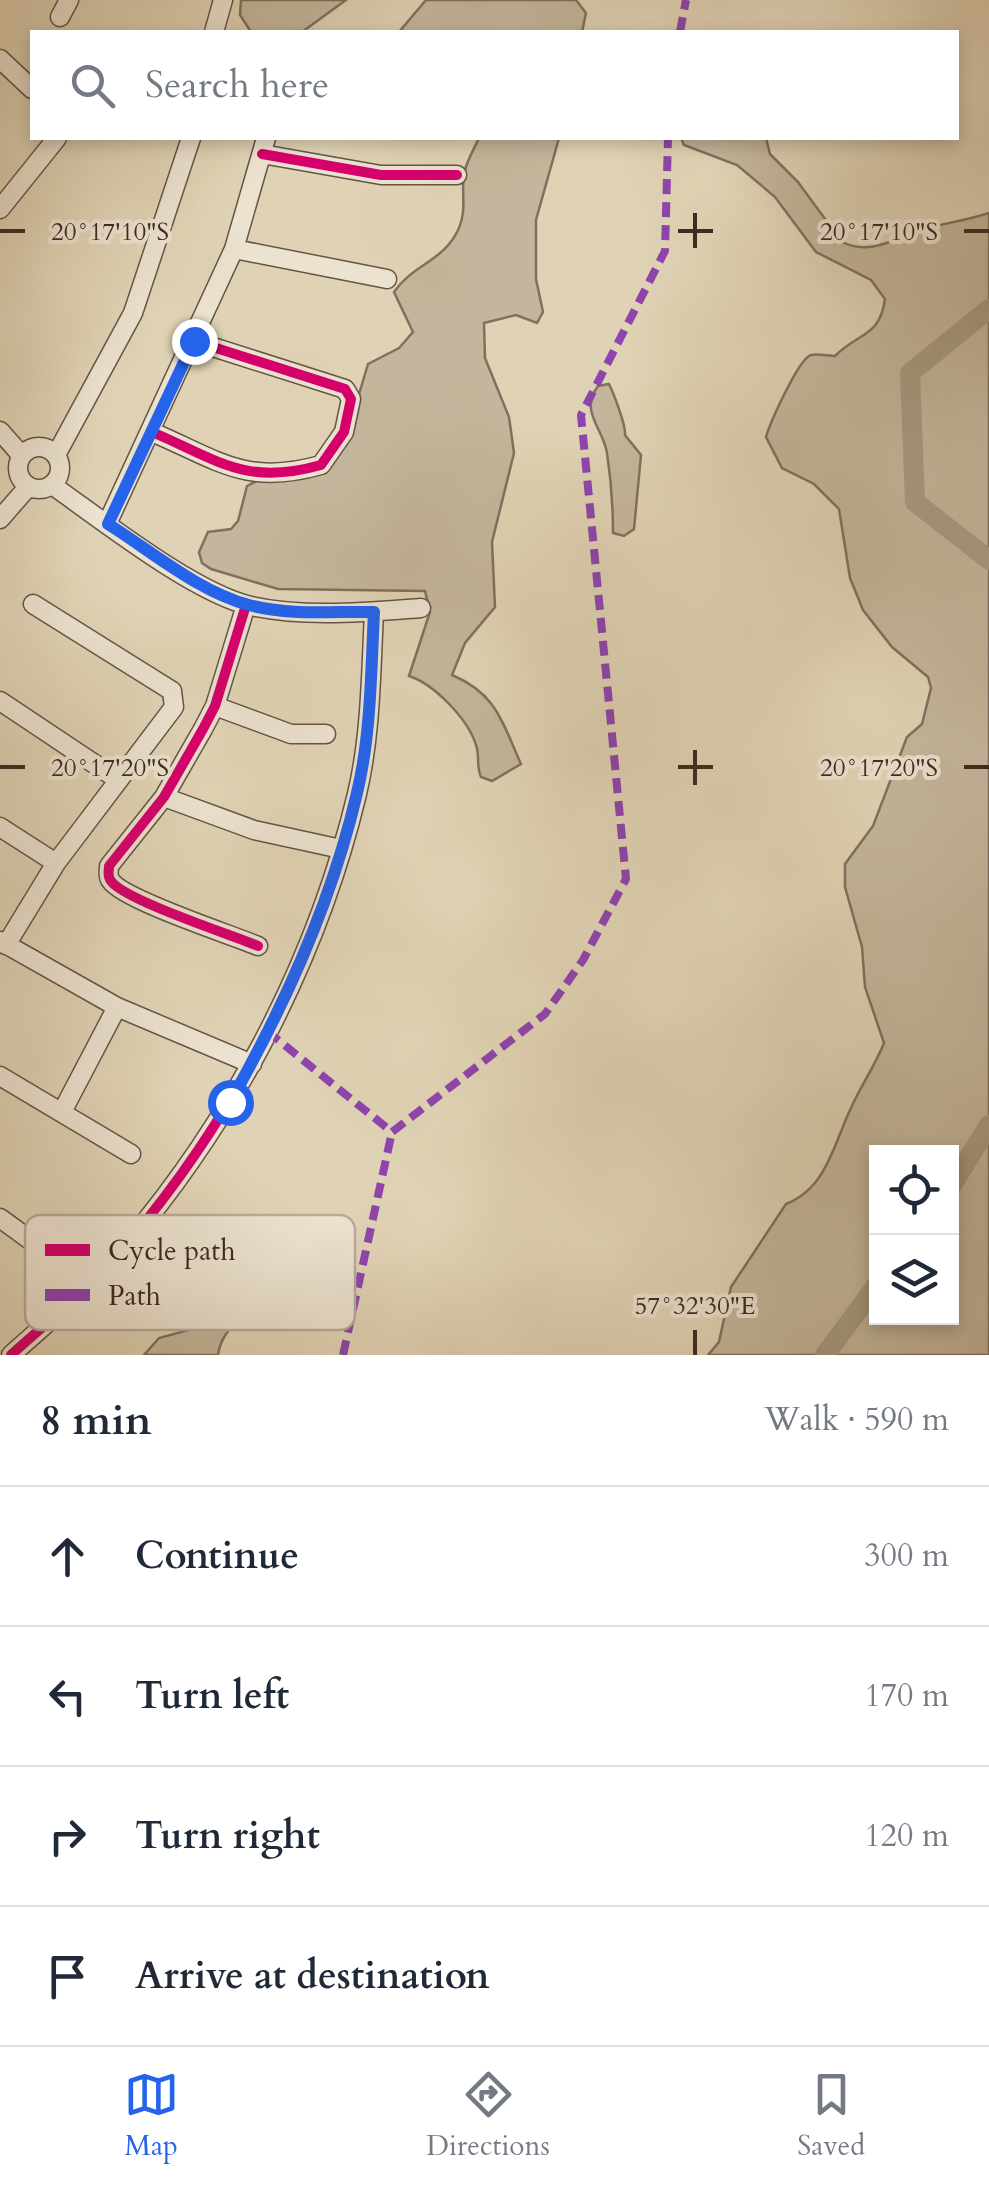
<!DOCTYPE html>
<html lang="en">
<head>
<meta charset="utf-8">
<style>
	:root { --surface:#fff; --page:#f6f6f7; --text:#1f2937; --muted:#747a83; --line:#e0e1e3; --accent:#2563eb }
	body { margin:0; font-family:Cardo,serif; background:var(--page); color:var(--text) }
	.controls { position:absolute; right:30px; bottom:30px; display:grid; overflow:hidden; border-radius:0px; box-shadow:0 5px 15px #0003 }
	.controls button { width:90px; height:90px; display:grid; place-items:center; padding:0; border:0; border-bottom:2px solid var(--line); background:var(--surface); color:var(--text); font:50px sans-serif }
	.stop { position:absolute; width:30px; height:30px; margin:-22px; border:8px solid #2563eb; border-radius:50%; background:#fff }
	.stop.end { background:#2563eb; border-color:#fff; box-shadow:0 2px 10px #0008 }
	.list { margin:0; padding:0; list-style:none }
	h2 { display:flex; justify-content:space-between; align-items:center; height:130px; margin:0; padding:0 40px; font-size:42px }
	h2 small { font-size:32px; font-weight:400; color:var(--muted) }
	.list li { display:grid; grid-template-columns:65px 1fr auto; gap:30px; align-items:center; box-sizing:border-box; height:140px; padding:0 40px; border-top:2px solid var(--line) }
	.list b { display:block; font-size:38px; white-space:nowrap }
	.list em { font-size:32px; font-style:normal; color:var(--muted) }
	.icon { flex:none; width:55px; height:55px; fill:none; stroke:currentColor; stroke-width:2; stroke-linecap:round; stroke-linejoin:round }
	.map { position:relative; flex:none; width:989px; height:1355px; overflow:hidden }
	.search { position:absolute; background:var(--surface); box-shadow:0 5px 15px #0003; left:30px; right:30px; top:30px; height:110px; display:flex; align-items:center; gap:25px; box-sizing:border-box; padding:0 35px; border-radius:0px; color:var(--muted); font-size:38px }
	.sheet { height:690px; background:var(--surface) }
	nav { display:flex; justify-content:space-around; align-items:center; box-sizing:border-box; height:140px; border-top:2px solid var(--line); background:var(--surface); font-size:28px; color:var(--muted) }
	nav a { display:grid; justify-items:center; gap:5px }
	nav .on { color:var(--accent) }
	.map>svg:first-child { display:block }
</style>
</head>
<body>
<div class="map">
<svg width="989" height="1355" viewBox="0 0 989 1355">
	<rect width="100%" height="100%" fill="#e0d3b5"/>
	<filter id="stains"><feTurbulence type="fractalNoise" baseFrequency=".002" numOctaves="4"/><feColorMatrix values="0 0 0 0 .2 0 0 0 0 .09 0 0 0 0 .02 0 0 0 .5 -.17"/></filter>
	<radialGradient id="worn" r=".72"><stop offset=".6" stop-color="#630" stop-opacity="0"/><stop offset="1" stop-color="#630" stop-opacity=".3"/></radialGradient>
	<!-- green -->
	<path fill="#c4b69c" stroke="#80705f" stroke-width="2.5" fill-rule="evenodd" d="M241 0H346L302 32H251L240 15Z
		M426 0H576L586 13 582 32H399Z
		M479 138H559L536 220V279L543 312 537 323 516 315 484 323 485 358 509 417 514 453 492 542 495 607 465 643 452 675C497 694 502 722 521 764L492 781 481 777C476 766 480 756 476 745 468 719 434 684 409 676L430 612 425 591 278 589 211 569 202 563 199 552 208 532 231 529 238 521 247 486 264 477 299 474 348 431 368 364 399 348 413 332 394 292C414 263 444 262 459 228 467 209 461 193 464 174 466 162 474 149 479 138Z
		M681 138H766L770 154 798 182 842 242C872 257 898 236 927 228 947 223 968 220 989 213V1355H708L719 1342 731 1287 786 1204C827 1188 834 1143 851 1108 861 1085 875 1066 884 1043L865 987 862 947 845 887V864L873 826 907 737 922 724 931 688 928 677 892 647 863 610 850 578 839 509 814 484 782 468 766 437C770 423 799 358 811 355 817 353 829 356 835 356 859 332 880 337 885 299L871 280 816 252 775 197 737 165 684 145ZM876 1152H952V1318H876Z
		M609 384C613 392 626 425 625 435L641 455 634 529 624 536 613 533C613 507 611 479 607 453 603 428 579 411 598 386Z
		M280 1253 291 1258 289 1269 252 1293C246 1318 221 1329 218 1355H144L159 1338 203 1326 209 1315 207 1283 198 1275 175 1271 173 1260C209 1255 245 1263 280 1253Z"/>
	<g fill="none" stroke-linecap="round" stroke-linejoin="round">
		<!-- river -->
		<path stroke="#a89a83" stroke-width="20" d="M989 309 910 373 915 502 989 560
			M952 1185 989 1125
			M825 1355 876 1286"/>
		<defs>
			<path id="minor" d="M60 17 69 0
				M214 32 223 0
				M0 59 32 89
				M262 154 381 175H457
				M0 209 57 138
				M234 249 387 279
				M0 431 22 456
				M152 432C220 461 246 486 321 465L344 432 351 399 345 389 194 341
				M18 468a21 21 0 1 1 42 0a21 21 0 1 1-42 0Z
				M56 455 133 313 191 138
				M52 485C102 520 194 593 251 606 305 618 366 612 421 608
				M0 519 28 487
				M107 524 234 249 266 138
				M246 605 215 706 203 729 164 797 109 866C109 872 107 876 111 881 124 900 232 935 258 946
				M0 701 117 779
				M215 706 291 734H326
				M164 797 254 830 341 849
				M0 827 56 863
				M0 941 117 1007 252 1064
				M6 945 56 863 174 707 172 691 33 604
				M0 1076 131 1154
				M62 1112 117 1007
				M0 1218 89 1283
				M11 1355C50 1320 92 1285 126 1245 235 1117 318 957 357 794 371 735 371 671 374 612"/>
		</defs>
		<!-- minor casing -->
		<use href="#minor" stroke="#655447" stroke-width="21"/>
		<!-- minor -->
		<use href="#minor" stroke="#ebe2cf" stroke-width="18"/>
		<!-- quiet -->
		<path stroke="#8e44ad" stroke-width="8" stroke-dasharray="15 8" stroke-linecap="butt" d="M680 32 686 0
			M267 1031 392 1132 545 1014 583 960 626 879 581 415 665 251 668 138
			M343 1355 392 1132"/>
		<defs>
			<path id="cycleway" d="M262 154 381 175H457
				M152 432C220 461 246 486 321 465L344 432 351 399 345 389 194 341
				M246 605 215 706 203 729 164 797 109 866C109 872 107 876 111 881 124 900 232 935 258 946
				M11 1355C50 1320 92 1285 126 1245 235 1117 318 957 357 794 371 735 371 671 374 612"/>
		</defs>
		<!-- cycleway casing -->
		<use href="#cycleway" stroke="#ebe2cf" stroke-width="16"/>
		<!-- cycleway -->
		<use href="#cycleway" stroke="#d6006c" stroke-width="10"/>
	</g>
	<g fill="none" stroke-linecap="round" stroke-linejoin="round">
		<!-- route -->
		<path stroke="#2563eb" stroke-width="12" d="M194 341 108 524C151 551 199 592 249 605 289 616 333 611 374 612 371 671 371 735 357 793 332 901 284 1007 230 1102"/>
	</g>
	<!-- ticks -->
	<path fill="none" stroke="#3c2a22" stroke-width="4" d="M695 213V248M0 231H25M678 231H713M964 231H989M695 750V785M0 767H25M678 767H713M964 767H989M695 1330V1355"/>
	<!-- legend -->
	<rect x="25" y="1215" width="330" height="115" rx="15" fill="#ebe2cf" stroke="#b6ab9b" stroke-width="2.5"/>
	<rect x="45" y="1244" width="45" height="12" fill="#d6006c"/>
	<rect x="45" y="1289" width="45" height="12" fill="#8e44ad"/>
	<g font-size="28" fill="#3c2a22">
		<text x="108" y="1260">Cycle path</text>
		<text x="108" y="1305">Path</text>
	</g>
	<g font-size="25" text-anchor="middle" fill="#3c2a22" stroke="#ebe2cf" stroke-width="8" stroke-linejoin="round" paint-order="stroke">
		<text x="110" y="240">20°17'10"S</text>
		<text x="879" y="240">20°17'10"S</text>
		<text x="110" y="776">20°17'20"S</text>
		<text x="879" y="776">20°17'20"S</text>
		<text x="695" y="1314">57°32'30"E</text>
	</g>
	<rect width="100%" height="100%" filter="url(#stains)"/>
	<rect width="100%" height="100%" fill="url(#worn)"/>
</svg>
<div class="controls">
<button><svg class="icon" aria-label="locate" viewBox="0 0 24 24"><circle cx="12" cy="12" r="6"/><path d="M12 2v4M12 18v4M2 12h4M18 12h4"/></svg></button>
<button><svg class="icon" aria-label="layers" viewBox="0 0 24 24"><path d="M12 4l9 5-9 5-9-5zM3 14l9 5 9-5"/></svg></button>
</div>
<div class="stop" style="left:230px;top:1102px"></div>
<div class="stop end" style="left:194px;top:341px"></div>
<div class="search"><svg class="icon" aria-label="search" viewBox="0 0 24 24"><circle cx="10" cy="10" r="6"/><path d="M15 15l6 6"/></svg>Search here</div>
</div>
<section class="sheet">
<h2>8 min<small>Walk · 590 m</small></h2>
<ul class="list">
<li><svg class="icon" aria-label="ahead" viewBox="0 0 24 24"><path d="M12 20V5M6 11l6-6 6 6"/></svg><div><b>Continue</b></div><em>300 m</em></li>
<li><svg class="icon" aria-label="left" viewBox="0 0 24 24"><path d="M17 20v-9H6M10 6l-5 5 5 5"/></svg><div><b>Turn left</b></div><em>170 m</em></li>
<li><svg class="icon" aria-label="right" viewBox="0 0 24 24"><path d="M7 20v-9h11M14 6l5 5-5 5"/></svg><div><b>Turn right</b></div><em>120 m</em></li>
<li><svg class="icon" aria-label="arrive" viewBox="0 0 24 24"><path d="M6 21V4h12l-3 4 3 4H6"/></svg><div><b>Arrive at destination</b></div></li>
</ul>
</section>
<nav>
<a class="on"><svg class="icon" aria-label="map" viewBox="0 0 24 24"><path d="M3 6l6-2 6 2 6-2v14l-6 2-6-2-6 2zM9 4v14M15 6v14"/></svg>Map</a>
<a><svg class="icon" aria-label="directions" viewBox="0 0 24 24"><path d="M12 3l9 9-9 9-9-9zM9 14v-3h6M13 9l2 2-2 2"/></svg>Directions</a>
<a><svg class="icon" aria-label="saved" viewBox="0 0 24 24"><path d="M7 4h10v16l-5-4-5 4z"/></svg>Saved</a>
</nav>
</body>
</html>
